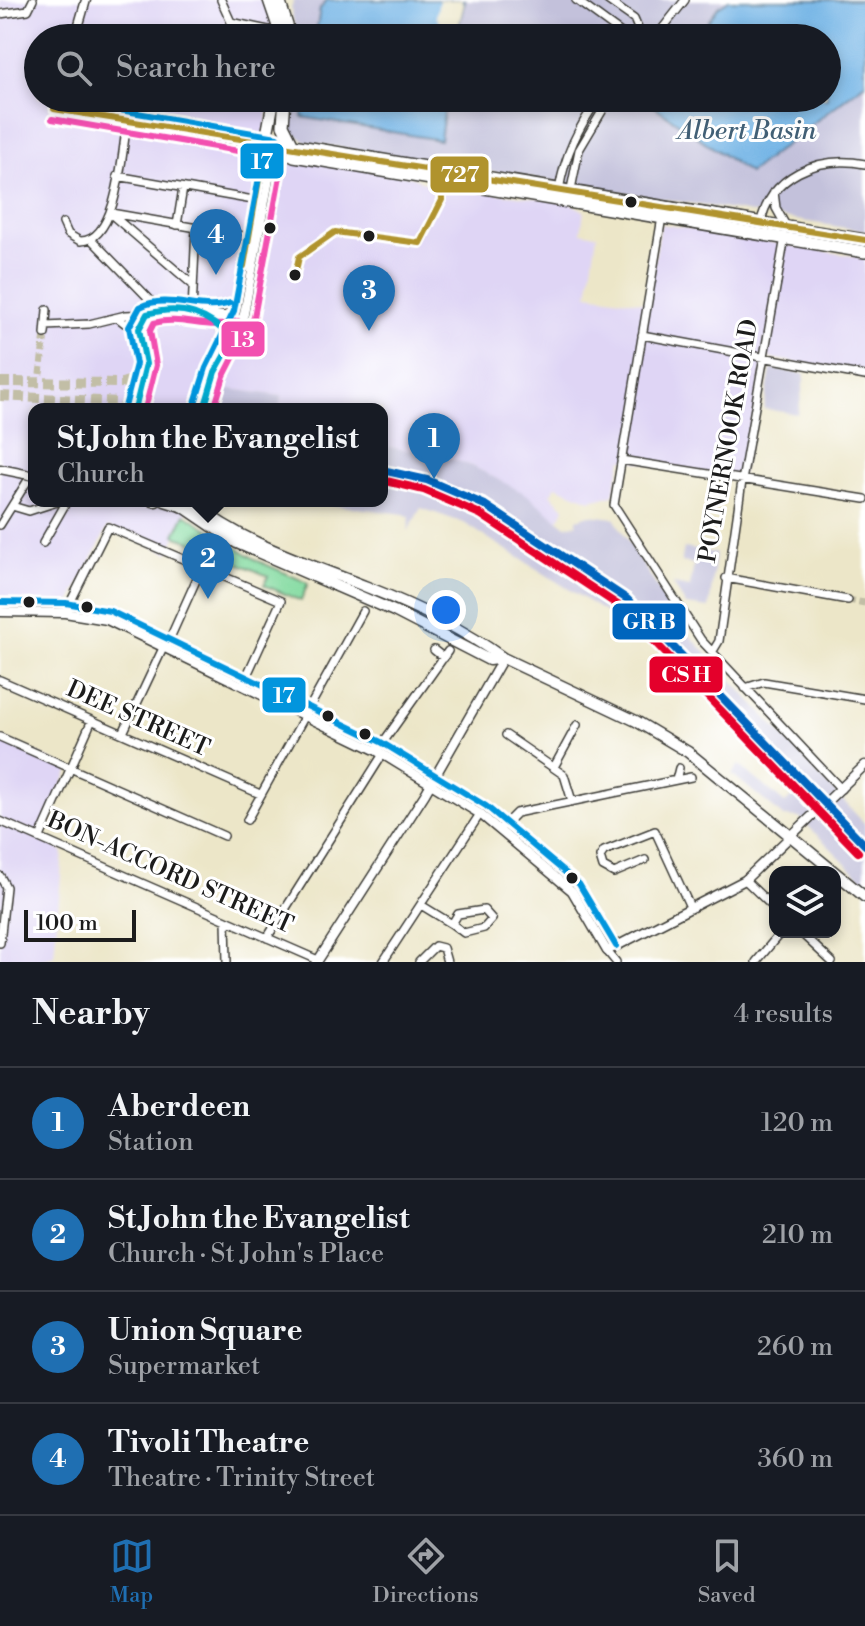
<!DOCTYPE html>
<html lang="en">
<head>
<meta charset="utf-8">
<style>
	:root { --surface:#171b24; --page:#20242c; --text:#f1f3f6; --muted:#9ea1a6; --line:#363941; --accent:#1f6fb2 }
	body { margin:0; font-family:"Libre Bodoni",serif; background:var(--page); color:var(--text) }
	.controls { position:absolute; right:24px; bottom:24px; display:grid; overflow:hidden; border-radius:16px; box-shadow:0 4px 12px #0003 }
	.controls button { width:72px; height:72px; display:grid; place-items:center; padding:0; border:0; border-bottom:2px solid var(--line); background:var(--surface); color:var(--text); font:40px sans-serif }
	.scale { position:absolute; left:24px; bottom:20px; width:112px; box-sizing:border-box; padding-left:8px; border:4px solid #1c1c1c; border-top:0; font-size:22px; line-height:28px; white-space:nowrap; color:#1c1c1c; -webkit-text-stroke:6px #fff; paint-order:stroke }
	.you { position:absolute; left:446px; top:610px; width:28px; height:28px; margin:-20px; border:6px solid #fff; border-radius:50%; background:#1a73e8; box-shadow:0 0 0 12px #1a73e833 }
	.badge { display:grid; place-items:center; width:52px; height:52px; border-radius:50%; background:var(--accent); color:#fff; font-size:26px; font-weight:700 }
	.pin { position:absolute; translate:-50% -66px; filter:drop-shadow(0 2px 4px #0008) }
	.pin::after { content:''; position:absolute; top:42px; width:28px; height:24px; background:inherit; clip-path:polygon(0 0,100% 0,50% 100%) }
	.popup { position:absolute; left:28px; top:403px; width:360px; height:104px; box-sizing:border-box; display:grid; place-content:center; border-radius:16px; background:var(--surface); filter:drop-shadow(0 2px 6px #0005); font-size:26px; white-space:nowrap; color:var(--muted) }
	.popup b { font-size:30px; color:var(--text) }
	.popup::after { content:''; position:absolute; left:50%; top:100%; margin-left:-16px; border:16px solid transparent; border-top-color:var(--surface) }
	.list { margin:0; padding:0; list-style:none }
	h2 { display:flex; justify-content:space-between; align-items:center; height:104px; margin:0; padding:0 32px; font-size:34px }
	h2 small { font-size:26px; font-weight:400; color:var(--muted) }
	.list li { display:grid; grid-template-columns:52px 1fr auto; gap:24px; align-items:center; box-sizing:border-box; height:112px; padding:0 32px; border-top:2px solid var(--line) }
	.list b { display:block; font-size:30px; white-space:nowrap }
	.list p { margin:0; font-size:26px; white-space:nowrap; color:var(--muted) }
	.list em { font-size:26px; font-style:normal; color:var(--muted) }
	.icon { flex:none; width:44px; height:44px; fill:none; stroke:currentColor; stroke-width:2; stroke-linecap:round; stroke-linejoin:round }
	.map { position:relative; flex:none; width:865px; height:962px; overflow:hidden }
	.search { position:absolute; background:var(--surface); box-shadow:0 4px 12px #0003; left:24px; right:24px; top:24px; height:88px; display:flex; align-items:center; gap:20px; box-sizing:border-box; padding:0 28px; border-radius:44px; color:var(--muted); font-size:30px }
	.sheet { height:552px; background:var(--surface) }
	nav { display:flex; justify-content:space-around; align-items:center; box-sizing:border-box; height:112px; border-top:2px solid var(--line); background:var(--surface); font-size:22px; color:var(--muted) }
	nav a { display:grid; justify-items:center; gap:4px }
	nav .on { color:var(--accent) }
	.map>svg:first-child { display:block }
</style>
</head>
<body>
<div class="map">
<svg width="865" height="962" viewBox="0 0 865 962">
	<rect width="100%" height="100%" fill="#fff"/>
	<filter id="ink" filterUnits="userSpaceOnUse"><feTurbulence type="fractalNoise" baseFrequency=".0125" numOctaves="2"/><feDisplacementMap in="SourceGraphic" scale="16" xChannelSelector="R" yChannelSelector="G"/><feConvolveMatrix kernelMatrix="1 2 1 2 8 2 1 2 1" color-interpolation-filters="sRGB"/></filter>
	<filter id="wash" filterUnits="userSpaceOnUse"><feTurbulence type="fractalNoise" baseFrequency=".006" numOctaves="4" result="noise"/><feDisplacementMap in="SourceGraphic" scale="32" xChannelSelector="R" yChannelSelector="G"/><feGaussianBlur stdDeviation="1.8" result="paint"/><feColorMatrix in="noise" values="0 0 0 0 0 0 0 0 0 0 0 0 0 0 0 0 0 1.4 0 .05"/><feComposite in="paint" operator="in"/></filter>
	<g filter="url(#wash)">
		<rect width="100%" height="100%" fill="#ece6c8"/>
		<!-- built -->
		<path fill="#dfd5f5" d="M0 0H268L276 38H38V98H271L246 237 261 239 274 173 290 162 324 161 410 176 430 185 569 202 584 211 581 232 597 235 588 294 647 303 661 224 865 258V375L765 357 741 480 622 459 613 495 590 500 556 486 550 494 565 508 558 520 525 494 472 466 413 446 411 451 388 447V443L382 442V409H279L281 396 222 388 215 409H34V501H197L185 514 169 553 108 527 65 613 0 612Z
			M0 737 70 768 40 837 63 852 54 955 36 962H0Z"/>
		<!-- industrial -->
		<path fill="#c3c1db" d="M294 0H865V231L306 142 292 132 288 120 291 98H827V38H296L291 8Z
			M771 369 805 374 798 414 764 409Z
			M222 388 281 396 279 409H215Z
			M382 442 389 443 388 447 411 451 412 446 472 466 526 494 566 526 577 524V519L590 515 614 518 682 627 865 824V882L800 818 784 817 732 774 739 765 785 803 799 791 682 667 640 634 464 523 421 508 408 531 410 517 404 514 301 501H382Z
			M684 548 716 553 709 608 686 605 673 584 690 587 694 564 681 562Z"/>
		<!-- green -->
		<path fill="#81da9f" stroke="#4e7b5e" stroke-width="2" d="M185 514 258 561 308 583 301 601 264 585 268 576 236 562 230 573 208 564 213 551 175 535Z"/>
		<!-- water -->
		<path fill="#71b3e5" stroke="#466880" stroke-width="2" d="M327 0H465L456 38H315L320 9Z
			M729 0H865V83L749 173 651 104 656 98H827V38H697L718 7Z
			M305 98H446L440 140 302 117Z"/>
		<!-- pier -->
		<path fill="#ece6c8" d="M439 0H461L464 4 456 37 451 36 436 17Z"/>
	</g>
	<g filter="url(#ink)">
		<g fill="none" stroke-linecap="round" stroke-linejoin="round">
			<!-- minor-tunnel -->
			<path stroke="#c2bea6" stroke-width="7" stroke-dasharray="7 3.5" stroke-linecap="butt" d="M88 31 98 34
				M40 374 45 334
				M848 600 865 603"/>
			<!-- secondary-tunnel -->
			<path stroke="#c2bea6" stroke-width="10" stroke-dasharray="10 5" stroke-linecap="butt" d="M0 382 122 383 135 379
				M0 396 119 402 128 406"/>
			<defs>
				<path id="minor" d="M221 0 231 22 268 30 278 38
					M576 0 628 38
					M607 0 634 19 642 38
					M0 14 28 10 33 0
					M98 34 111 38
					M655 38 685 0
					M117 176 259 201
					M559 190C565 154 578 128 599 98
					M774 192 776 208 786 226
					M570 194 579 150 610 98
					M111 213 249 237
					M112 215 193 285
					M662 217 614 505 701 640 841 789
					M63 223 68 234 80 241C118 242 122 151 127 122
					M177 225 183 188
					M760 226C769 175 819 155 865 164
					M92 240 160 310
					M192 311 196 228
					M118 318 140 335
					M46 326 89 324 126 315 147 314
					M45 334 47 310
					M642 335 865 376
					M621 460 865 499
					M12 506 29 511 60 501
					M0 525 28 480
					M43 543 67 501
					M726 578 848 600
					M65 613 108 527 281 601 243 684
					M166 647 202 567
					M434 650 444 658
					M713 651 719 641 742 481 785 237
					M0 680 260 794
					M745 688 764 682 865 699
					M123 733 164 646
					M506 735 564 775 572 801
					M0 737 224 836
					M377 751 448 651
					M554 767 577 725
					M676 780 679 768
					M247 820 363 611
					M0 821 318 960
					M500 829 516 813 691 777
					M40 837 92 720
					M645 860 614 873 603 867 600 857 604 851 655 831 690 907
					M0 876 6 887 0 943
					M745 880 775 909
					M421 905 452 924
					M484 910 492 919 484 928 464 933 452 924 458 914Z
					M226 920 227 962
					M800 932 832 962
					M267 938 383 754
					M607 951 616 962
					M383 962 480 814
					M419 962 435 946 443 948 447 962
					M756 962 781 932"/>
				<path id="tertiary" d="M75 38 86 0
					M57 98 54 109 265 145 236 308 226 316H208
					M233 340 244 314 275 147
					M0 469 25 474
					M0 612 65 613 107 620 377 751 480 814 572 891 607 951 745 880 865 765
					M317 962 425 794 503 658"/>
				<path id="secondary" d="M135 409 146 364 140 324 147 314C180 301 211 314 233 340L215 372 204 409
					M153 501H156
					M165 501 184 507 237 543 394 611 489 660 503 658
					M190 501C240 543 307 563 367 587 413 605 463 629 503 658L636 721 688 752 865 897"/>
				<path id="primary" d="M269 0 282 38
					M279 0 291 38
					M274 98 265 145H293L865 240
					M285 98 283 125 293 145
					M280 148 294 156 865 252"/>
			</defs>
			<!-- minor casing -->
			<use href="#minor" stroke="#3b3a36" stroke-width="10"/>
			<!-- tertiary casing -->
			<use href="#tertiary" stroke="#3b3a36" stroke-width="11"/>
			<!-- secondary casing -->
			<use href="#secondary" stroke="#3b3a36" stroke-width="13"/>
			<!-- primary casing -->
			<use href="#primary" stroke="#3b3a36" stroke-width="14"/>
			<!-- minor -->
			<use href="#minor" stroke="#fff" stroke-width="7"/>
			<!-- tertiary -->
			<use href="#tertiary" stroke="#fff" stroke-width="8"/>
			<!-- secondary -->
			<use href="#secondary" stroke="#fff" stroke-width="10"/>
			<!-- primary -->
			<use href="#primary" stroke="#fff" stroke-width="11"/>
			<defs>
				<path id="tertiary-bridge" d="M25 474 34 476"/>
			</defs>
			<!-- tertiary-bridge casing -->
			<use href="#tertiary-bridge" stroke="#3b3a36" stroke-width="11" stroke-linecap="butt"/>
			<!-- tertiary-bridge -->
			<use href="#tertiary-bridge" stroke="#fff" stroke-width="8"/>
			<defs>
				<path id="bus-1" d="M54 109 865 240
					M420 243 442 200 441 171
					M244 266 265 145
					M295 275 299 257 335 232 420 243"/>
				<path id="bus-2" d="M52 119 273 157
					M145 409 156 365 150 331 154 323C182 315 209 332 238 321
					M214 409 224 376 254 317 285 149"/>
				<path id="bus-3" d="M56 99 277 137
					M194 406 206 368 234 311 265 145
					M125 407 136 364 129 327 140 307C170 292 201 314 230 303
					M0 602 66 603 110 611 381 742 486 806 579 884 616 946"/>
				<path id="bus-4" d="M135 409 146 364 139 329 147 314C182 304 209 314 233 340
					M204 409 215 372 233 340"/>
			</defs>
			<!-- bus-1 casing -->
			<use href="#bus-1" stroke="#fff" stroke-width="12"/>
			<!-- bus-2 casing -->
			<use href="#bus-2" stroke="#fff" stroke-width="12"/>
			<!-- bus-3 casing -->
			<use href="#bus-3" stroke="#fff" stroke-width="12"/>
			<!-- bus-4 casing -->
			<use href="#bus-4" stroke="#fff" stroke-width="12"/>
			<!-- bus-1 -->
			<use href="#bus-1" stroke="#b0932d" stroke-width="6"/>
			<!-- bus-2 -->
			<use href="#bus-2" stroke="#f24fb0" stroke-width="6"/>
			<!-- bus-3 -->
			<use href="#bus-3" stroke="#0295dd" stroke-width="6"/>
			<!-- bus-4 -->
			<use href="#bus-4" stroke="#00a9ce" stroke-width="6"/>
			<defs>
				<path id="rail-1" d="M382 470 427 480 485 505 627 599 865 845"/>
				<path id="rail-2" d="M382 480 424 490 480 514 621 607 858 852"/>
			</defs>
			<!-- rail-1 casing -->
			<use href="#rail-1" stroke="#fff" stroke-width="14"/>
			<!-- rail-2 casing -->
			<use href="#rail-2" stroke="#fff" stroke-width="14"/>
			<!-- rail-1 -->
			<use href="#rail-1" stroke="#0065bd" stroke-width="8"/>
			<!-- rail-2 -->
			<use href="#rail-2" stroke="#e4002b" stroke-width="8"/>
		</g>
	</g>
	<!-- markers -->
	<g fill="#1c1c1c" stroke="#fff" stroke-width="3">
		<circle cx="631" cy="202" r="7"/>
		<circle cx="270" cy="228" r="7"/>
		<circle cx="369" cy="236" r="7"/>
		<circle cx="295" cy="275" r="7"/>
		<circle cx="29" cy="602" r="7"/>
		<circle cx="87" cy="607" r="7"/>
		<circle cx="328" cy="716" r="7"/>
		<circle cx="365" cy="734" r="7"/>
		<circle cx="572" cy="878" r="7"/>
	</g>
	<g text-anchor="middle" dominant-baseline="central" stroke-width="6" stroke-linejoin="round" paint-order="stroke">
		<!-- street labels -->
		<g font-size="24" fill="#1c1c1c" stroke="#fff">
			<text transform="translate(729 441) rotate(-80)">POYNERNOOK ROAD</text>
			<text transform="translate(138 719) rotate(24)">DEE STREET</text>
			<text transform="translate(170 873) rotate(24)">BON-ACCORD STREET</text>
		</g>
		<!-- water labels -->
		<g font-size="26" font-style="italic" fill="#426076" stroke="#fff">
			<text x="747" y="131">Albert Basin</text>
		</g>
	</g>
	<g stroke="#fff" stroke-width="3">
		<rect x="239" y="142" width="46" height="38" rx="8" fill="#0295dd"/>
		<rect x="429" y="155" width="61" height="39" rx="8" fill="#b0932d"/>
		<rect x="220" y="320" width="46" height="38" rx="8" fill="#f24fb0"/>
		<rect x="611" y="602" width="76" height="39" rx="8" fill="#0065bd"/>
		<rect x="648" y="655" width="76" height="39" rx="8" fill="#e4002b"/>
		<rect x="261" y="676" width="46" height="38" rx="8" fill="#0295dd"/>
	</g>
	<g font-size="22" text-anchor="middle" font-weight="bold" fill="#fff">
		<text x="262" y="169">17</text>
		<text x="460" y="182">727</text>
		<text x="243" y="347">13</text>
		<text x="649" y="629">GR B</text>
		<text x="686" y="682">CS H</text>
		<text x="284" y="703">17</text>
	</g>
</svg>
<div class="controls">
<button><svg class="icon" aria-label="layers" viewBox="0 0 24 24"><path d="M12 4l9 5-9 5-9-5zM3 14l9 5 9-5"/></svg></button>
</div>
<div class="scale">100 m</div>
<div class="you"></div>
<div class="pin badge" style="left:434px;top:479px">1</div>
<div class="pin badge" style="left:208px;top:599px">2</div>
<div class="popup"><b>St John the Evangelist</b>Church</div>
<div class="pin badge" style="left:369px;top:331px">3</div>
<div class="pin badge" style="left:216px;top:275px">4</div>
<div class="search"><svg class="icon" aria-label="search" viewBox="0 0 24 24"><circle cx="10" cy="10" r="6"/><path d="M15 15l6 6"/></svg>Search here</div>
</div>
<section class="sheet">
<h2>Nearby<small>4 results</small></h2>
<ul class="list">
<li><span class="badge">1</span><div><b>Aberdeen</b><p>Station</p></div><em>120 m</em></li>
<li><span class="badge">2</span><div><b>St John the Evangelist</b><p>Church · St John's Place</p></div><em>210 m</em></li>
<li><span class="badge">3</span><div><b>Union Square</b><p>Supermarket</p></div><em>260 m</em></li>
<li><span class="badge">4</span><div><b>Tivoli Theatre</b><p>Theatre · Trinity Street</p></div><em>360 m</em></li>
</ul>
</section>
<nav>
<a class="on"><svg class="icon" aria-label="map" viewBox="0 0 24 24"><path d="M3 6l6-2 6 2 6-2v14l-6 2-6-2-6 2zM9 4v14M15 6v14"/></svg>Map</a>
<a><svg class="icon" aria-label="directions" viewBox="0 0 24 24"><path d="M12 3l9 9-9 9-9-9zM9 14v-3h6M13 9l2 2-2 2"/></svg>Directions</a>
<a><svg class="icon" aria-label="saved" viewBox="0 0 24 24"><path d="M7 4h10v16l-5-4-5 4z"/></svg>Saved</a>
</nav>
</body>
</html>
